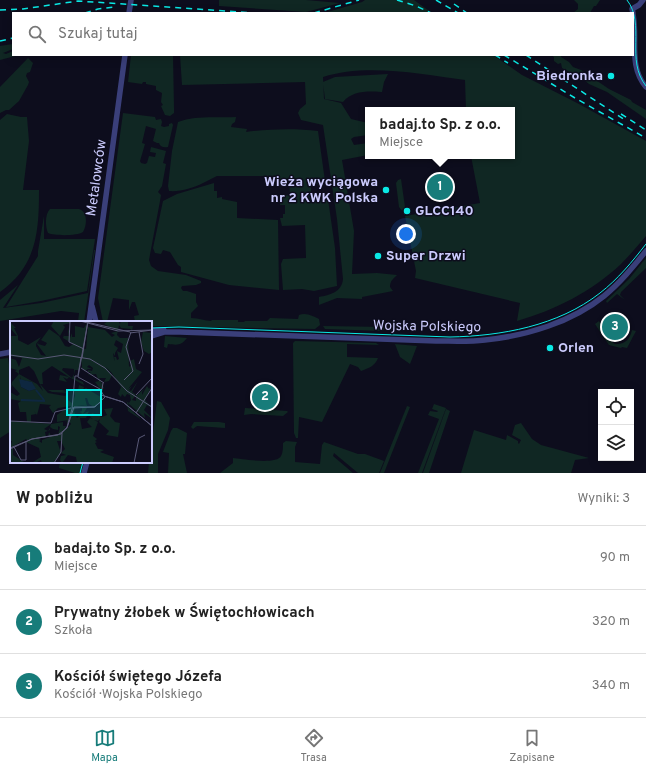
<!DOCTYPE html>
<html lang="pl">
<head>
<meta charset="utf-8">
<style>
	:root { --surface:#fff; --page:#f6f6f6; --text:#222; --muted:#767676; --line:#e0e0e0; --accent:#177c7a }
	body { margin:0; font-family:Overpass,sans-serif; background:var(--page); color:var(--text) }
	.controls { position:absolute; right:12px; bottom:12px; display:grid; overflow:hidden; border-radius:0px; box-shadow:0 2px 10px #0003 }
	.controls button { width:36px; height:36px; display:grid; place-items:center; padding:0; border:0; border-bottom:1px solid var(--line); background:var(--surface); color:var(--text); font:20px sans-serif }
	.you { position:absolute; left:406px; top:234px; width:14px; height:14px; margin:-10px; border:3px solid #fff; border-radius:50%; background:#1a73e8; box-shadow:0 0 0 6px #1a73e833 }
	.badge { display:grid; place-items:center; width:26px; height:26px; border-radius:50%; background:var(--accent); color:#fff; font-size:13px; font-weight:700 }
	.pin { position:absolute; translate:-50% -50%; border:2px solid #fff; box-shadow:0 1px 4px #0006 }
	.popup { position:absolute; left:365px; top:107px; width:150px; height:52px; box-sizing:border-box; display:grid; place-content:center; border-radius:0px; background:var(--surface); filter:drop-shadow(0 1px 3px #0005); font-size:13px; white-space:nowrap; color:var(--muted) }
	.popup b { font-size:15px; color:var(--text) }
	.popup::after { content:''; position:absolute; left:50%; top:100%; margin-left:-8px; border:8px solid transparent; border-top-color:var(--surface) }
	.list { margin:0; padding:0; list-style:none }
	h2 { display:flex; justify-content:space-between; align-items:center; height:52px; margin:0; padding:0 16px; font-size:17px }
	h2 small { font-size:13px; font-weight:400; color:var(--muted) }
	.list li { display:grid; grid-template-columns:26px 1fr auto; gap:12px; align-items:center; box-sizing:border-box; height:64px; padding:0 16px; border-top:1px solid var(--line) }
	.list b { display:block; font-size:15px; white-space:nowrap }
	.list p { margin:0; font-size:13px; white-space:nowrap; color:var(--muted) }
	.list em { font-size:13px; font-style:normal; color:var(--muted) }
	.icon { flex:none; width:22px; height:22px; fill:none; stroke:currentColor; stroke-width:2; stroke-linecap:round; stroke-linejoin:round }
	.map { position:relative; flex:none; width:646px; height:473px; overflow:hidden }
	.search { position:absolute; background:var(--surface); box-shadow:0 2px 10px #0003; left:12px; right:12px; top:12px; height:44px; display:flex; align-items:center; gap:10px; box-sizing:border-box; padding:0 14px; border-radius:0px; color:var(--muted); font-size:15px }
	.sheet { height:244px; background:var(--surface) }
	nav { display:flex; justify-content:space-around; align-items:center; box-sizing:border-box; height:56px; border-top:1px solid var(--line); background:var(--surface); font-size:11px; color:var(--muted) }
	nav a { display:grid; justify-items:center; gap:2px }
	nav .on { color:var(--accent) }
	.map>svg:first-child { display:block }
</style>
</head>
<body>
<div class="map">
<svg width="646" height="473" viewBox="0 0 646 473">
	<rect width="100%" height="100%" fill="#0d0d1d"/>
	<!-- green -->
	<path fill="#102723" d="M219 0H306L340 3 306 12 219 6Z
		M365 0H414L432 13H324L362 2Z
		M574 0H600L596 6H594L590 13H573L578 9V4Z
		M13 44V49L3 53 6 54 13 51V55H19L0 60V46Z
		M131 55H173L174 108V113L170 116 165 115 161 106 163 105 161 102 162 93 156 90V86L146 84V82H143L142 84 128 82Z
		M180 55H493L522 75 579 104 646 141V236C638 245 630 255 621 264 591 292 555 310 517 321L520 303 415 278 416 271 405 216 480 203 471 156H512V110H466L465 80C422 74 365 63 323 77L324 99 341 103 351 119 368 123V135L354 137 351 139 354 145 368 143V155L342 160 354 231 352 274 377 273 397 275C393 279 390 281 390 287L393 291 362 297V299L337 298 319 305V297C330 295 342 292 343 279L337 219 323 125 301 120 298 113 300 109 306 104 305 82 182 85Z
		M551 55H561V57L569 62 573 67 581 70 609 89 631 100 632 102 646 110V119L607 92 589 84 577 74H570L568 71 562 68 561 63 558 64 554 61V57Z
		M28 58 33 63 30 72 27 73 26 76 29 82 28 85 19 101 9 110H6L0 113V87Z
		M388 74 384 82 382 92H381C367 91 352 91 343 102L325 99 323 82 335 77Z
		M123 113 155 117 156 120 161 119 162 122 161 126 164 127 169 126V124L172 123 173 125 168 147C164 148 160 147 159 143H157L153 141 156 129 146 126 142 143 145 144 140 161 141 163 145 164 147 163 149 156 155 157 156 153 150 152 151 147 166 151 163 163 166 164 162 186 158 192 161 195 160 201 149 260 151 266 158 271 186 275 201 281V283L196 285 182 286 181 288 183 291H187L196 294V302L198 306 191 313V318C199 318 205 321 211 321L212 320H238V322H244L245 321H267L270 318 298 319 299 315C306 312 313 316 319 319L320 325 315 329 151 326V322H135L134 316 139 315 135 302H132L129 310V300L113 298 107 322H103L98 298Z
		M7 114 21 117H27L29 141 23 190H39C39 231 37 266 0 292V120Z
		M236 117 235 122 232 124 231 127 247 129 246 132C270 129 294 128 318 131L325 181 321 184H313L311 187V194L318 199H328L335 248 337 286 314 291 302 289 283 290 281 264 283 259 306 258 305 225 282 226 280 218H283V214H285V205H280L281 196 290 195 289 180 266 181 268 178 266 176H217C212 178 208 181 203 183 193 188 180 192 169 191L168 186 172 151 178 122C195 115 217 118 236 117Z
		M401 179 406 214 404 213 399 207 396 183 398 180Z
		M214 183V191H217V198L222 197V199L237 202V218L278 220 279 290 229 285 181 272V267L178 265 170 252 163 250 161 254 155 253 153 248 163 201 177 194Z
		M50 209H79C88 212 87 225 83 232 77 236 55 236 48 233 45 226 45 214 50 209Z
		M44 216V239H95L87 291 41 301 6 307 38 256V251Z
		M94 250H95L84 322H78L79 313 61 311 0 321V300L18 285 3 308 41 303 88 293Z
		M646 258V268L621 292 620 295 625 300 617 294 607 303 606 301 629 279Z
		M599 321 608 339 615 344C625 345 630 339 632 330L636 331 627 348 622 347 621 348 609 345 595 324Z
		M323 326 385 327 384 330 382 331 325 329Z
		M165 336 187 338C181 346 177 345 168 344L167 348 164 347Z
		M295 341 376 343 379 345 347 344V357L378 358C375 366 369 368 361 371L358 367 350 364 322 422 299 417 298 438H296L294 433 293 343Z
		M395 344 417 346 410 364 400 357Z
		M8 358 11 376V431L0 438V359Z
		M157 401 161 402 170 418 168 430 158 454V473H148L149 462H151V448Z
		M434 404 446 408 422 473H418L439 419 428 415 430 411 437 412 438 411 432 409Z
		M407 406 410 407 384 473H380Z
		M245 408 287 411 288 412 283 416 251 414 244 415Z
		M446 409 450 411 429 473H423Z
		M194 422H219L225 423V428L197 426 193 429 191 427Z
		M521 423 532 439 541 445 589 458 575 460 571 473H461L474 430 506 440 507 435 518 441V443L519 444 521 440 512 435 515 425Z
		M173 428H177L187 433 185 454H183L187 473H168L169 453 163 452 171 431Z
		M286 441 297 442 295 447V462L320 464 322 445 324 442 358 454H365L384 461 379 473H358L334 453 333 456 353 473H220L233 463V458C242 459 277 465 281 456 283 453 283 447 283 443Z
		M60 462H84L81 473H75L59 468Z"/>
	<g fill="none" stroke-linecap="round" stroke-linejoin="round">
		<!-- tertiary -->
		<path stroke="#3a3f7a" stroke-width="5.5" d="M129 13 131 0
			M633 13 632 9 639 5 643 0
			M633 14C638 39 628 66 646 87
			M92 306 96 322
			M89 322 125 55
			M151 331 164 330
			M151 336 164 332H180L436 341C452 341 469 342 485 340 526 336 572 322 604 296 620 283 633 267 646 251
			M0 354 11 352
			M84 473 87 462"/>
		<!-- tram -->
		<path stroke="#0ae9e5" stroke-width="1" d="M627 0C646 24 625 60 646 86
			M151 328 179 327 450 337C501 336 558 326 600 293 618 279 632 262 646 244
			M80 473 83 462"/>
		<!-- rail -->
		<path stroke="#0ae9e5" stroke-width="1.5" stroke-dasharray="6 5" stroke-linecap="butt" d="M397 0 416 6 431 13
			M436 0 458 13
			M454 4 467 13
			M0 10 23 9 78 1 256 13
			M85 13 98 9 114 7
			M314 13 359 0
			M0 41 13 38
			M495 55 508 63
			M504 55 575 98 646 138
			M526 55 625 120
			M621 114 646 130"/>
	</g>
	<!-- markers -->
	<g fill="#0ae9e5" stroke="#0d0d1d" stroke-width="1.5">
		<circle cx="611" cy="76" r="4"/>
		<circle cx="386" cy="190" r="4"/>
		<circle cx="407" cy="211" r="4"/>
		<circle cx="378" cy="256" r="4"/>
		<circle cx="550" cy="348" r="4"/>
	</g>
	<g text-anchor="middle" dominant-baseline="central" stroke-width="3" stroke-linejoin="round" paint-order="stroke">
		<!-- poi labels -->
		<g font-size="14" font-weight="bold" fill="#cbcbfd" stroke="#0d0d1d" text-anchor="start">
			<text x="603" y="76" text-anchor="end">Biedronka</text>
			<text x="378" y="182" text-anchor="end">Wieża wyciągowa<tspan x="378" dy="16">nr 2 KWK Polska</tspan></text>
			<text x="415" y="211">GLCC140</text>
			<text x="386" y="256">Super Drzwi</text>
			<text x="558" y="348">Orlen</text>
		</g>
		<!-- street labels -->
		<g font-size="14" fill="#cbcbfd" stroke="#0d0d1d">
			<text transform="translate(97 178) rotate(-82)">Metalowców</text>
			<text transform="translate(427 327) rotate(1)">Wojska Polskiego</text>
		</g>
	</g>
	<!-- overview -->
	<g transform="translate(10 321)">
		<rect width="142" height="142" fill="#0d0d1d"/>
		<path d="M44 0H60L59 10V11L60 17 62 12V16H65V5L74 7 77 2 73 27 76 28 78 6 95 9 102 16 105 14 101 12 108 10 94 3 98 0H108L110 3 111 0H118V5H123L122 10 121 8 111 7 109 4 107 14 110 17H118L119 46 121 44 120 40 124 38 126 48 132 51 118 68 122 65 119 69 121 70 128 60 122 71 126 74 122 79 126 80V75L134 68 132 71V74L137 65 139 68 142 64 135 79 142 87 137 84 134 89 142 97 141 101V97L134 92 135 97 118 82 119 87 132 99 118 90 117 81 111 77 119 82 121 79 120 74 117 73 115 76 112 73 111 76 108 73 111 66 101 51 103 53 96 46 102 54 99 60 94 61 96 57H89L94 67 91 69 85 61 89 60 86 53 78 54 81 51H78V49L82 50 83 47 79 44 77 46 82 48H78L75 50 72 47V44L76 45 72 44 71 40 69 49H65L64 53V48L53 47 52 49 62 57 64 53V57L73 61 74 64 59 56 57 58 53 56 57 61 49 59 50 54 59 56 42 45 32 52 33 63H30L38 72 55 75 58 72 42 71 38 69H57L52 70 58 71V79L62 82 65 75 64 70 68 69 69 64 74 66 73 69 76 67 94 78 84 86 79 83 77 77H75L77 85 67 84 77 86H66L64 90 67 97 72 92 69 91 72 90V87H77L73 93 79 90 76 97H70L72 108 82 106 77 101 80 97 83 98 80 96 82 92 92 96 97 94 94 88 103 87 100 95 105 101 110 102 108 116 96 114 99 110 89 101 90 98 88 100 84 99 88 101 83 115 87 118 85 120 87 121 85 122 88 128H90L94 129 90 128 94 129 90 131 104 136 102 142H67L66 136 58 134 52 142 50 139 51 135 56 134 51 132 55 128 51 120H47L50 129 51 126V131L48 136 50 135 44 140 47 142H32L31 139 25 142H2L0 137V128L3 127V134L14 141H23L31 136 29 127 16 121 18 120 16 118 0 127 2 120H0V100L41 103 34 108 38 110 40 107V109L38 110 35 111 36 116 27 117 31 119 29 120 32 122V119L40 116 39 114 38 116 39 111 41 115 48 114 50 106 48 105V109L43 108 40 106 41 103 53 101V105H56L54 110 61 103 59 100 57 103V100L54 101 58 99 47 101V94L55 88 58 89 61 85 48 87 43 92 39 86 41 84 30 83 27 94 24 90 26 93 21 94V101H17L16 91H10L8 82 11 80 0 78V71L7 75 10 73 2 64 0 70 2 61 9 53 5 50 7 49 0 47V37L6 39 9 46 12 37 0 35V15H7L0 7V1L6 7H4L8 15V19L18 24 31 16 26 23V25L31 34 36 35 27 23 29 21 28 23 35 25 37 22 31 19 39 8 49 15 55 25 59 26 63 23 53 17 55 11 54 15H59L58 11 60 2 53 4 55 6 50 15 41 5ZM106 19 113 23 111 32 107 30 109 38 107 39 106 36H104L105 40 104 38 103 32 105 27 103 32 105 35V32L108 27 104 24ZM19 45 24 50 33 70 27 63 9 53V49ZM10 55 11 59 22 61 25 68 19 70 11 66ZM133 11 142 12 140 14 142 31 139 33 134 30 131 21Z" fill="#102723" fill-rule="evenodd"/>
		<path d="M9 58 22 61 26 68 19 70 11 66Z" fill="#0e2740"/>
		<path fill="none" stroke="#0e2740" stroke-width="2" d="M26 69 34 79M11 79 35 80"/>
		<path fill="none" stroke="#595977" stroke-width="1" d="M60 0 59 21 74 28M70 0 108 10 142 9M72 0 120 11M78 0 68 56 90 68 94 75 113 81 142 105M121 11 116 26 123 50M129 11 133 33 129 43M120 12 142 9M0 34 28 38 54 34 80 38 95 47 117 70 142 86M72 37 78 0M71 47 94 62M68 54 71 37M114 59 123 50M93 62 91 74 113 81 142 105M126 74 142 57M62 87 85 86 95 76M62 88 65 55H68M126 92 142 67M0 100 41 102M41 102 45 91 61 87M16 120V139M4 126 11 139H16M0 127 22 118 48 114 57 107 64 86H84L92 80M0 128 22 118 51 113 57 106 62 88M44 142 51 131 52 112M124 142 129 117 135 114"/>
		<path fill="#0ae9e5" fill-opacity="0.15" stroke="#0ae9e5" stroke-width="2" d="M57 69H91V94H57Z"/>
		<rect width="142" height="142" fill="none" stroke="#cbcbfd" stroke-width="2"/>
	</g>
</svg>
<div class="controls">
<button><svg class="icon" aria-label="locate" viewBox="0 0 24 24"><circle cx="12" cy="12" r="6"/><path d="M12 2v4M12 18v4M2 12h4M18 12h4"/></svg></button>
<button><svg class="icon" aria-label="layers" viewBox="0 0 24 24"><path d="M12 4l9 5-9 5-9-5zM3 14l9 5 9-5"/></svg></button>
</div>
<div class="you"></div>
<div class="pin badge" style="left:440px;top:187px">1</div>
<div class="popup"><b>badaj.to Sp. z o.o.</b>Miejsce</div>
<div class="pin badge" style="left:265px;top:397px">2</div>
<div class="pin badge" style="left:615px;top:327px">3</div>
<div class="search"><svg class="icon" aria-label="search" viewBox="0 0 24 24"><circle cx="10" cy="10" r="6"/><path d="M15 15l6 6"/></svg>Szukaj tutaj</div>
</div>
<section class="sheet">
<h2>W pobliżu<small>Wyniki: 3</small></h2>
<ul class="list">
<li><span class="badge">1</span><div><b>badaj.to Sp. z o.o.</b><p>Miejsce</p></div><em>90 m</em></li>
<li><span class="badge">2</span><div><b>Prywatny żłobek w Świętochłowicach</b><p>Szkoła</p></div><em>320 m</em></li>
<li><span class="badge">3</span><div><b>Kościół świętego Józefa</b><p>Kościół · Wojska Polskiego</p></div><em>340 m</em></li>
</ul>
</section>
<nav>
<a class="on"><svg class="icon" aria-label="map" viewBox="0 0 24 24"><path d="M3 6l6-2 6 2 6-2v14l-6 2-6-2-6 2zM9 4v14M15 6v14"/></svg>Mapa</a>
<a><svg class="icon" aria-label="directions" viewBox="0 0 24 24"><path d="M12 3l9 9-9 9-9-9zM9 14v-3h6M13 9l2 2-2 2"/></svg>Trasa</a>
<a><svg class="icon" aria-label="saved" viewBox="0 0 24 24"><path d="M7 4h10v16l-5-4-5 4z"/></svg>Zapisane</a>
</nav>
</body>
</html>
